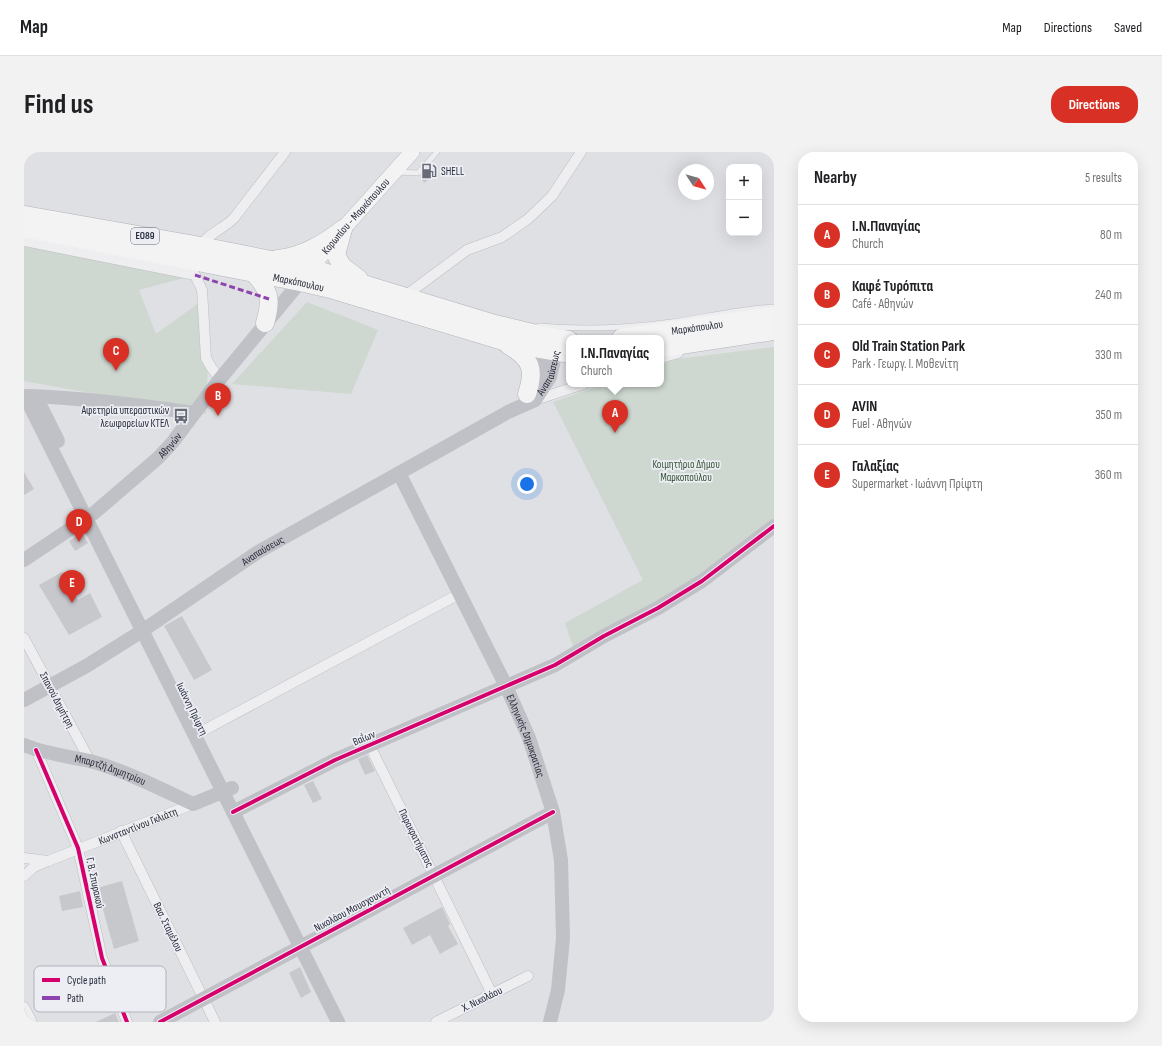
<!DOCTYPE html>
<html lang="en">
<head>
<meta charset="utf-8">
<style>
	:root { --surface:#fff; --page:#f2f2f2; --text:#202124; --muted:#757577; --line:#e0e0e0; --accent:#d93025 }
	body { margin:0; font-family:"Sofia Sans Condensed",sans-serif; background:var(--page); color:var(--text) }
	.controls { position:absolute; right:12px; top:12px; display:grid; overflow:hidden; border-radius:8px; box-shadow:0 4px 16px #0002 }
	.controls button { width:36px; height:36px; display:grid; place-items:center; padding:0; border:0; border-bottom:1px solid var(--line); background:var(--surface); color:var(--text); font:20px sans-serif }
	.compass { position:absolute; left:654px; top:12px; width:36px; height:36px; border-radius:50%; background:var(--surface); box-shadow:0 4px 16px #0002; rotate:126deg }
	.you { position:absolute; left:503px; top:332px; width:14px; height:14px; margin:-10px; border:3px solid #fff; border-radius:50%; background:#1a73e8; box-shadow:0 0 0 6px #1a73e833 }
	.badge { display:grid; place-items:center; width:26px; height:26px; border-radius:50%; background:var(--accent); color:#fff; font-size:13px; font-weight:700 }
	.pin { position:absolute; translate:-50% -33px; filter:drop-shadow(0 1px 2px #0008) }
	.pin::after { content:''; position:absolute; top:21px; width:14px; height:12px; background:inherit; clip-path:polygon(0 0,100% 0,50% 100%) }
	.popup { position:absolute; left:542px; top:183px; width:98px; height:52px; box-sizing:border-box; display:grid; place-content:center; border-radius:8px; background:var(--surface); filter:drop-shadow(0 1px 3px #0005); font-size:13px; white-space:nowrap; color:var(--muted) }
	.popup b { font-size:15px; color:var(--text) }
	.popup::after { content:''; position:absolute; left:50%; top:100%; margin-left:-8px; border:8px solid transparent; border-top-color:var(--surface) }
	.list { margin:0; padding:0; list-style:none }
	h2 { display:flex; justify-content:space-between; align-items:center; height:52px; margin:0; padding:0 16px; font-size:17px }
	h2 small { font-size:13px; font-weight:400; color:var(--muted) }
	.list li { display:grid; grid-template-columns:26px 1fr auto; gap:12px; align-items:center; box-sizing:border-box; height:60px; padding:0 16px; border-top:1px solid var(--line) }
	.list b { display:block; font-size:15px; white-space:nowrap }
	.list p { margin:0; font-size:13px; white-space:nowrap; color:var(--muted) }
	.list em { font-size:13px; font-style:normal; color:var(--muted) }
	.map { position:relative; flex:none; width:750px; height:870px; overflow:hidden; border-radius:16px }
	header { display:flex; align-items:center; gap:24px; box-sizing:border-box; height:56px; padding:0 20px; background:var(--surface); border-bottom:1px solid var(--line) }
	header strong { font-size:19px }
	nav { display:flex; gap:22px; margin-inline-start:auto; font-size:14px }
	.intro { display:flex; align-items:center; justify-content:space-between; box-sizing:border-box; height:96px; padding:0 24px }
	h1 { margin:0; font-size:28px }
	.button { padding:10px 18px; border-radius:16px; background:var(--accent); color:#fff; font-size:14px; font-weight:700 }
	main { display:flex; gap:24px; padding:0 24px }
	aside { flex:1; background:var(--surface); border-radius:16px; box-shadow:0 4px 16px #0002 }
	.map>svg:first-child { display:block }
</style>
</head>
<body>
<header>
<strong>Map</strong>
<nav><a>Map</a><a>Directions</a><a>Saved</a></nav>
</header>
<div class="intro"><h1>Find us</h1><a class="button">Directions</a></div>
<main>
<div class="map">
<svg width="750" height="870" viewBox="0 0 750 870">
	<rect width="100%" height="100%" fill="#dfe0e4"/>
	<!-- green -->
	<path fill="#ced7d0" d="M0 90 171 123 115 138 132 182 176 150 184 210 182 262 0 229Z
		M283 150 354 178 327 242 208 232Z
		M750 195V368L705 404 630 453 549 495 541 471 619 428 529 250 581 232H637V213L652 207Z"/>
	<!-- building -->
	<path fill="#c7c8cc" d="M405 17 410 24 400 31 396 24Z
		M0 320 10 337 0 343Z
		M58 381 64 391 51 399 45 389Z
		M38 420 54 448 66 441 78 465 45 483 15 433Z
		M158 464 188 518 170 528 140 474Z
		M343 603 351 619 341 623 334 607Z
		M289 629 298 647 289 651 280 633Z
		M98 729 115 789 90 797 73 736Z
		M56 739 59 755 38 759 35 744Z
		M418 755 426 772 424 774 434 792 416 802 406 783 388 793 379 776Z
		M276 815 287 840 277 846 265 821Z
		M91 861 95 870H72Z"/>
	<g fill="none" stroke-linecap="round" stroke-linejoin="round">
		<defs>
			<path id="lane" d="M373 20 394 21 413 0
				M515 174C559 178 604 176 648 170 682 165 716 157 750 155"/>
			<g id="street">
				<path d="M0 89 171 123 178 138 182 206 187 215 196 227"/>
				<path d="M177 94C185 80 200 77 210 66L261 0"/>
				<path d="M381 144 443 98 478 85 504 67 528 44 557 0"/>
				<path d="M637 206 654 201"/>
				<path d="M511 248 560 232"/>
				<path d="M0 486 66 609"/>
				<path d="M171 583 435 442"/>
				<path d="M346 594 468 842"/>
				<path d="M12 598 54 696 78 806 103 870"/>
				<path d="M97 679 191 870"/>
				<path d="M0 706 24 709"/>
				<path id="s1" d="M0 724 10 715 24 709 169 652"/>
				<path d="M0 855 8 870"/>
				<path d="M412 870 504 824"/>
			</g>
			<g id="primary">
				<path id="s6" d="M280 124 319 77 388 0"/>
			</g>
			<g id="highway">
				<path d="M1 63 177 94 287 116 471 172 525 185 545 188"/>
				<path id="s7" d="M0 76 276 130 306 137 492 193 545 202"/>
				<path d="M319 77 312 103 318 114 335 127"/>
				<path d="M253 107C278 105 299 92 319 77"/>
				<path d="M229 120C246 139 248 147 241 171"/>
				<path id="s8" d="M597 186 750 164"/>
				<path d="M484 193C508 207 511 218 503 242"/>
				<path d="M637 196 750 179"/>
			</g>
		</defs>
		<!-- lane casing -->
		<use href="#lane" stroke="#bdbec2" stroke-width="6"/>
		<!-- street casing -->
		<use href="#street" stroke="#bdbec2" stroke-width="11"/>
		<!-- primary casing -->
		<use href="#primary" stroke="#bbbdc1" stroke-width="16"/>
		<!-- highway casing -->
		<use href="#highway" stroke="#b2b3b8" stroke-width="19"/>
		<!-- lane -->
		<use href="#lane" stroke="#eeeef0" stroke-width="5"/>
		<!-- street -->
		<use href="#street" stroke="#eeeef0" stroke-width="10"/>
		<!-- secondary -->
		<g stroke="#c0c1c6" stroke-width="14">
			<path d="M507 237 517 219 524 188"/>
			<path d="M1 244 314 870"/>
			<path d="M6 244C61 246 116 253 170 261"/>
			<path d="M12 245 34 289"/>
			<path id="s2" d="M375 321 482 534 505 586 529 660 537 708 539 786 534 838 526 870"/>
			<path id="s3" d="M0 408 70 361 134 306 148 291 196 227 276 130"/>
			<path id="s4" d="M0 548 64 513 118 479 234 400 484 260 511 248 526 225 534 191"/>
			<path id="s5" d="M0 593C21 602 44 604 66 609 102 619 135 636 169 652L208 636"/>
			<path d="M209 660 311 608 531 513 580 484 634 456 678 429 750 374"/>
			<path d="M136 870 529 660"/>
		</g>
		<!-- primary -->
		<use href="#primary" stroke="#f3f3f4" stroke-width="15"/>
		<!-- highway -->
		<use href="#highway" stroke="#f3f3f4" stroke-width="18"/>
		<!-- quiet -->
		<path stroke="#8e44ad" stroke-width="3" stroke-dasharray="6 3" stroke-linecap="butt" d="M171 123 245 147"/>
		<defs>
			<path id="cycleway" d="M12 598 54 696 78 806 103 870
				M209 660 311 608 531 513 580 484 634 456 678 429 750 374
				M136 870 529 660"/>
		</defs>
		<!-- cycleway casing -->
		<use href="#cycleway" stroke="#eceef4" stroke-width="6"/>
		<!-- cycleway -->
		<use href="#cycleway" stroke="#d6006c" stroke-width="4"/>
	</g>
	<!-- icons -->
	<defs>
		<symbol id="fuel-bare" viewBox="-9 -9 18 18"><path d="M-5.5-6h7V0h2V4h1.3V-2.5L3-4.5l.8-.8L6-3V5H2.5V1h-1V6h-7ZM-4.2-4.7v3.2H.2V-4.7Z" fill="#686b76" stroke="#eceef4" stroke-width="2.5" paint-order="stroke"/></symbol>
		<symbol id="bus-bare" viewBox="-9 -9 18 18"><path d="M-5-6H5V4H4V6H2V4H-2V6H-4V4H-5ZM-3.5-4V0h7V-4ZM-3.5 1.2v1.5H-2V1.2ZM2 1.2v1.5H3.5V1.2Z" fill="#686b76" stroke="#eceef4" stroke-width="2.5" paint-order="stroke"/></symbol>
	</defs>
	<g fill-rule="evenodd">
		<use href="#fuel-bare" x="394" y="8" width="22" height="22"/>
		<use href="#bus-bare" x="146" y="253" width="22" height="22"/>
	</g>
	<g text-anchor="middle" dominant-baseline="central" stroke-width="3.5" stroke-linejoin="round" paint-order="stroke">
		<!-- shield labels -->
		<rect fill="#eceef4" stroke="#636672" stroke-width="1" x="107" y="76" width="28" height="16" rx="3"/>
		<g font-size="10" font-weight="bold" fill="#282c3b">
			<text x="121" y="84">ΕΟ89</text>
		</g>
		<!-- poi labels -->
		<g font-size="11" fill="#282c3b" stroke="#eceef4" text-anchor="start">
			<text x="417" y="19">SHELL</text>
			<text x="145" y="258" text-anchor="end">Αφετηρία υπεραστικών<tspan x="145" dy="13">λεωφορείων ΚΤΕΛ</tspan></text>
		</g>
		<!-- street labels -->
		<g font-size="11" fill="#282c3b" stroke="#eceef4">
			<text stroke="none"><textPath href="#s6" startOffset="79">Κορωπίου - Μαρκόπουλου</textPath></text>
			<text stroke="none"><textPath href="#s7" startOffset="280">Μαρκόπουλου</textPath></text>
			<text stroke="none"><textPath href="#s8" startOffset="77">Μαρκόπουλου</textPath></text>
			<text stroke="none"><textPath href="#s4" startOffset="624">Αναπαύσεως</textPath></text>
			<text stroke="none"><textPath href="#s3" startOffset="186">Αθηνών</textPath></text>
			<text stroke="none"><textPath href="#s4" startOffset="282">Αναπαύσεως</textPath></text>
			<text transform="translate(33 548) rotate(62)">Σπανού Δημήτρη</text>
			<text transform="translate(168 557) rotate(64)">Ιωάννη Πρίφτη</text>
			<text stroke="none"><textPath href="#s2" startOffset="292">Ελληνικής Δημοκρατίας</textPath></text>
			<text transform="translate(340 586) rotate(-23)">Βαΐων</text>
			<text stroke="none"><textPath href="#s5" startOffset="90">Μπαρτζή Δημητρίου</textPath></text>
			<text stroke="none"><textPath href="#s1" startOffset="125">Κωνσταντίνου Γκλιάτη</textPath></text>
			<text transform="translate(392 686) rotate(63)">Παρακρατήματος</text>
			<text transform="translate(71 731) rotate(78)">Γ. Β. Σπυρακού</text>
			<text transform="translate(328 757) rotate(-28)">Νικολάου Μουσχουντή</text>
			<text transform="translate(144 775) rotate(64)">Βασ. Σταμέλου</text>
			<text transform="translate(458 847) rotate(-26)">Χ. Νικολάου</text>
		</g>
		<!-- park labels -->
		<g font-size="11" fill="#375536" stroke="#eceef4">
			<text x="662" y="312">Κοιμητήριο Δήμου<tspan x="662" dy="13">Μαρκοπούλου</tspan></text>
		</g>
	</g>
	<!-- legend -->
	<rect x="10" y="814" width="132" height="46" rx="6" fill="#eceef4" stroke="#b1b4bc" stroke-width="1"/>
	<rect x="18" y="826" width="18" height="4" fill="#d6006c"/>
	<rect x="18" y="844" width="18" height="4" fill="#8e44ad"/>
	<g font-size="11" fill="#282c3b">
		<text x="43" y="832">Cycle path</text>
		<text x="43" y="850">Path</text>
	</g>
</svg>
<div class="controls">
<button>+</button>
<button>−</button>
</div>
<svg class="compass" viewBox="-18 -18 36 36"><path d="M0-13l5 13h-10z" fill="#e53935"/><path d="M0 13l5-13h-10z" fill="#757577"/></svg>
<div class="you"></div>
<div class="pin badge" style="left:591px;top:281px">A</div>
<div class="popup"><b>Ι.Ν.Παναγίας</b>Church</div>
<div class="pin badge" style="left:194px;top:264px">B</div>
<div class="pin badge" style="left:92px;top:219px">C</div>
<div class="pin badge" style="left:55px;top:390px">D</div>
<div class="pin badge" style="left:48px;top:451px">E</div>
</div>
<aside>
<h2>Nearby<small>5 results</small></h2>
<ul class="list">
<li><span class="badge">A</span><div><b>Ι.Ν.Παναγίας</b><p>Church</p></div><em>80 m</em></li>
<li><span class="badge">B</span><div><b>Καφέ Τυρóπιτα</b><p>Café · Αθηνών</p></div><em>240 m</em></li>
<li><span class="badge">C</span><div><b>Old Train Station Park</b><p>Park · Γεωργ. Ι. Μοθενίτη</p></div><em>330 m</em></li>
<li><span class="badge">D</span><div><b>AVIN</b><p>Fuel · Αθηνών</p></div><em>350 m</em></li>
<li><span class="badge">E</span><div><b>Γαλαξίας</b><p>Supermarket · Ιωάννη Πρίφτη</p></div><em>360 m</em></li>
</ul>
</aside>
</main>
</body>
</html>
